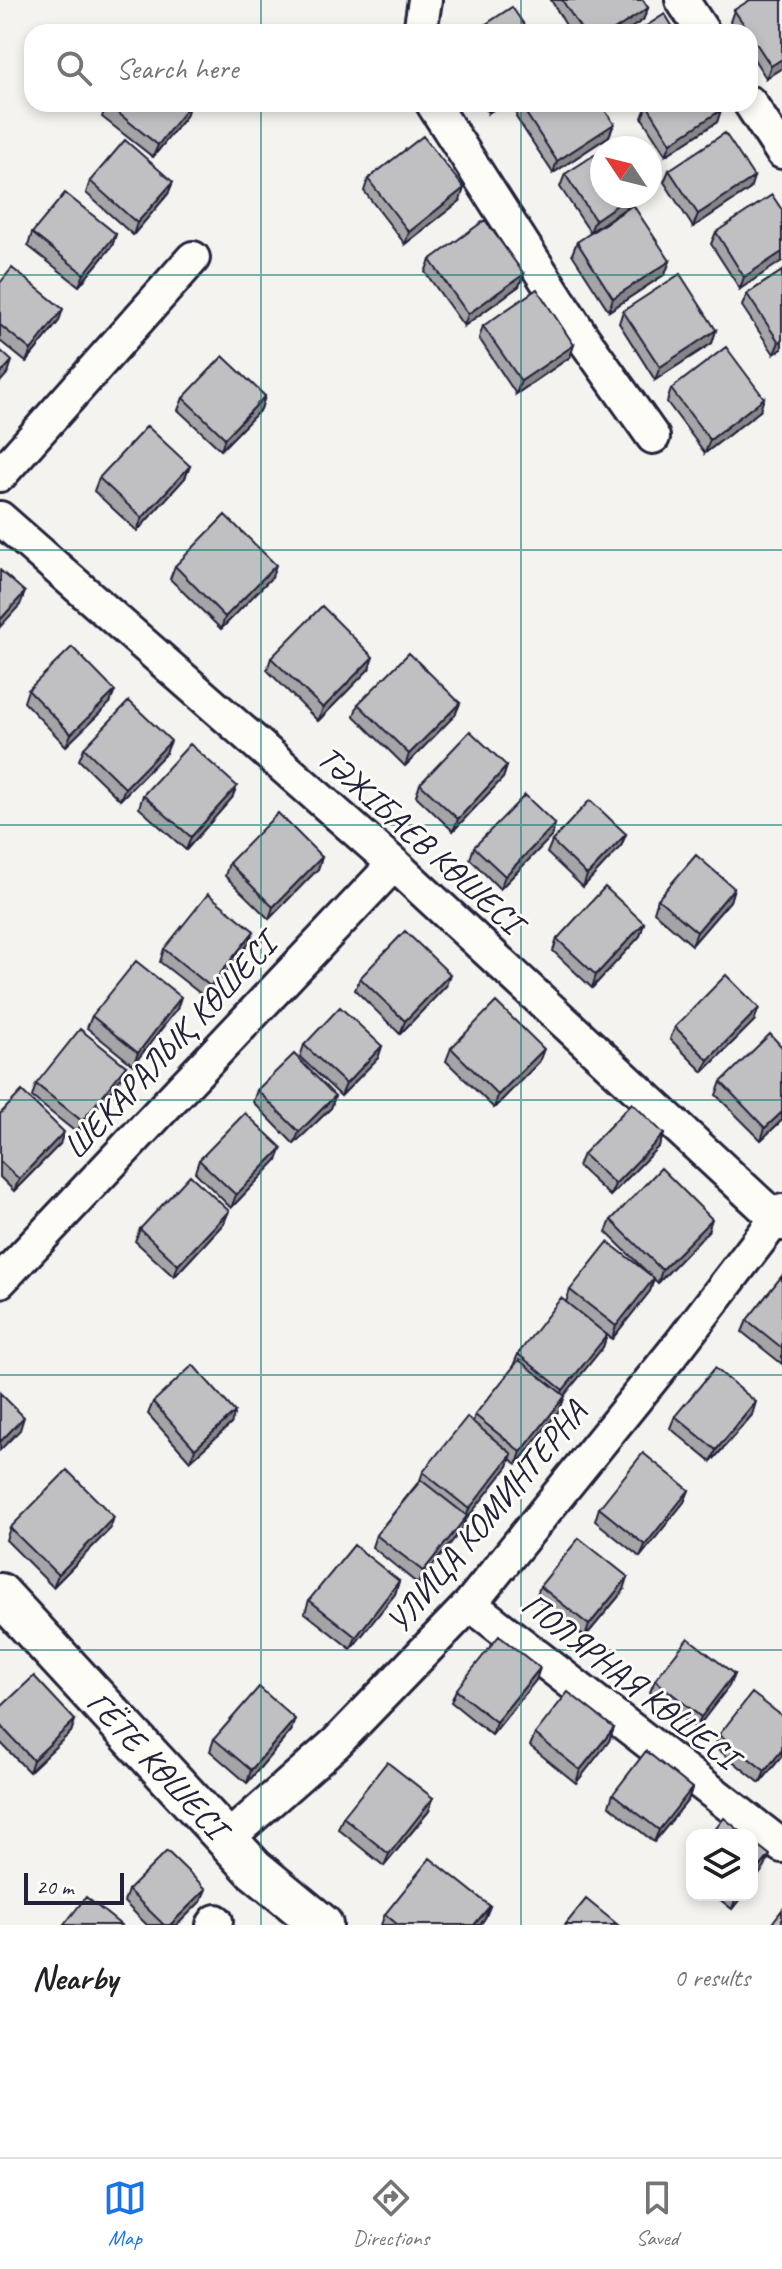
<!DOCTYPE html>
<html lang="en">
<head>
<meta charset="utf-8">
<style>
	:root { --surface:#fff; --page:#f6f6f6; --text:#202124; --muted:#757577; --line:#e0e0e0; --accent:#1a73e8 }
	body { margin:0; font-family:Caveat,sans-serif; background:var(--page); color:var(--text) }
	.controls { position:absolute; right:24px; bottom:24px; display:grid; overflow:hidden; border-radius:16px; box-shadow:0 4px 12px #0003 }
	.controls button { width:72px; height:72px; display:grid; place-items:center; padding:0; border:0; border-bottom:2px solid var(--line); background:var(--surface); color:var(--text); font:40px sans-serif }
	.compass { position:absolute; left:590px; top:136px; width:72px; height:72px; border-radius:50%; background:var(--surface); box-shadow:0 4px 12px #0003; rotate:305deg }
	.scale { position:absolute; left:24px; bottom:20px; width:100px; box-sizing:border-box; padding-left:8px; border:4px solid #22223b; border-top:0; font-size:22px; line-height:28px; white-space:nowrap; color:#22223b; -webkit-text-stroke:6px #fdfcf7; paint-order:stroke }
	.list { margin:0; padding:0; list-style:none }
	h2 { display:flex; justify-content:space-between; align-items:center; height:104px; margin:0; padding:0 32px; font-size:34px }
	h2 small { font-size:26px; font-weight:400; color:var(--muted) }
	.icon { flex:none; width:44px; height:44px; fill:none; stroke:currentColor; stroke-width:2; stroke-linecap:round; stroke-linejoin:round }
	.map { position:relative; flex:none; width:782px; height:1925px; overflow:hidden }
	.search { position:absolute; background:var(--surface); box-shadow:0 4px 12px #0003; left:24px; right:24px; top:24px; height:88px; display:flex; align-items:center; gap:20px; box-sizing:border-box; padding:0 28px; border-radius:24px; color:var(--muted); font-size:30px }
	.sheet { height:232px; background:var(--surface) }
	nav { display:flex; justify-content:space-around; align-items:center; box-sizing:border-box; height:112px; border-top:2px solid var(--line); background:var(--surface); font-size:22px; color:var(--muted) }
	nav a { display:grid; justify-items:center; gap:4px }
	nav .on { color:var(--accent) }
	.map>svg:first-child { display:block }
</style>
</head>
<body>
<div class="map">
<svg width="782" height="1925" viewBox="0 0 782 1925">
	<rect width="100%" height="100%" fill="#f4f3ef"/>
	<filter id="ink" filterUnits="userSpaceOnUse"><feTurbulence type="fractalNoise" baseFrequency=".0125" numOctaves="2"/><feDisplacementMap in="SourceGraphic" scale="16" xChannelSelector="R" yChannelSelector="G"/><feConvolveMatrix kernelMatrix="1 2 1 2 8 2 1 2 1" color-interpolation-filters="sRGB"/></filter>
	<g filter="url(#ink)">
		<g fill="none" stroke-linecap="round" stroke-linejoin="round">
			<defs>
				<path id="minor" d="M682 0 703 32
					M420 32 425 0
					M750 103 782 152
					M433 104 583 338 653 437
					M0 475 193 258
					M0 518 394 864 782 1224
					M0 1281 394 864
					M470 1604 782 1846
					M227 1839 336 1743 470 1604 680 1344 782 1211
					M213 1925 216 1921"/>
				<path id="tertiary" d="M0 1594 254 1869 322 1925"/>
			</defs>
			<!-- minor casing -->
			<use href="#minor" stroke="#22223b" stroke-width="38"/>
			<!-- tertiary casing -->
			<use href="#tertiary" stroke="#22223b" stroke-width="46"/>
			<!-- minor -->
			<use href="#minor" stroke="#fdfcf7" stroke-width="32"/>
			<!-- tertiary -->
			<use href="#tertiary" stroke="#fdfcf7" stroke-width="40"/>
		</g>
		<!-- wall -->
		<path fill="#a5a4a7" stroke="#22223b" stroke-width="2" d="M551 0H643L648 8 643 20 625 32H570Z
			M782 0V68L766 78 750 53V32H736L730 22 734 10Z
			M107 104 186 116 153 157 102 117Z
			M483 104H502L488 113Z
			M520 104 614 124 609 136 553 173 516 117Z
			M647 105 721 110 717 122 666 155 642 118Z
			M669 170 750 189 693 227 664 182Z
			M565 174 644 196 590 232 560 187Z
			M368 179 460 201 405 244 364 191Z
			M90 181 168 194 133 235 86 193Z
			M782 210 740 289 711 244 716 232Z
			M32 233 116 234 112 246 79 286 28 246Z
			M577 242 670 261 665 274 609 311 572 254Z
			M430 260 524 274 519 286 464 326 425 272Z
			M782 271V349L774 354 742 306 747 294Z
			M0 283 59 321 26 362 0 341Z
			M623 311 716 330 712 343 655 380 619 323Z
			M483 326 570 357 516 394 479 338Z
			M671 389 760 411 705 453 667 402Z
			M265 396 261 409 221 450 178 410 183 398Z
			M190 466 185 478 137 531 94 491 99 478Z
			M175 566 272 577 221 629 170 579Z
			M271 658 369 669 318 721 267 670Z
			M28 690 110 703 66 746 24 702Z
			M460 703 455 715 405 766 354 716 358 704Z
			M84 748 166 753 120 800 79 760Z
			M507 766 503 778 453 831 416 796 420 784Z
			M143 795 232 798 186 850 139 808Z
			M555 824 551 837 500 889 470 859 474 847Z
			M626 834 621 846 583 887 547 853 552 841Z
			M322 857 318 869 269 919 225 876 229 863Z
			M734 888 730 901 692 945 654 912 658 899Z
			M644 923 640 936 592 988 553 951 557 939Z
			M249 943 206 998 160 962 164 949Z
			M360 978 446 986 400 1034 355 990Z
			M177 1009 133 1065 87 1028 92 1016Z
			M754 1021 703 1072 670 1039 675 1027Z
			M304 1045 382 1046 378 1058 341 1096 300 1057Z
			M451 1048 539 1062 494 1108 446 1061Z
			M126 1066 121 1078 77 1133 32 1097 36 1084Z
			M721 1082 782 1120 761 1140 716 1095Z
			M257 1090 335 1096 331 1108 294 1144 253 1102Z
			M0 1114 60 1144 14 1191 0 1177Z
			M664 1134 659 1146 610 1196 578 1166 583 1154Z
			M199 1160H277L231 1208 195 1172Z
			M611 1220 708 1231 658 1283 654 1279 650 1291 612 1339 607 1335 603 1347 564 1396H565L560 1409 517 1464 510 1459 508 1466 465 1521 462 1529 418 1584 372 1547 376 1535 420 1480 423 1472 473 1422 475 1415 514 1367 513 1366 518 1354 566 1302 570 1290 649 1274 606 1232Z
			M224 1223 174 1277 135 1241 140 1229Z
			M782 1276V1364L742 1332 747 1320Z
			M153 1402 231 1424 190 1461 148 1414Z
			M752 1415 711 1462 670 1428 675 1416Z
			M689 1490 684 1502 640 1557 595 1521 599 1508Z
			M10 1528 110 1529 53 1587 6 1540Z
			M399 1581 395 1594 351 1649 305 1613 309 1600Z
			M540 1586 624 1590 585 1637 536 1598Z
			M734 1674 729 1686 696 1729 650 1692 655 1680Z
			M536 1680 492 1735 451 1702 456 1690Z
			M0 1708 75 1720 71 1732 29 1772 0 1742Z
			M614 1728 609 1741 576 1783 530 1746 535 1734Z
			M291 1731 247 1783 210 1751 214 1739Z
			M719 1735 782 1756 760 1783 715 1747Z
			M692 1788 688 1800 654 1842 609 1806 613 1794Z
			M433 1798 429 1811 384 1866 338 1829 343 1817Z
			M692 1859V1878L686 1873Z
			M128 1890 201 1901 177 1925H147L124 1902Z
			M714 1895H743L732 1909Z
			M490 1906 485 1918 480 1925H381L385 1914Z"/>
		<!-- shaded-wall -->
		<path fill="#868688" stroke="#22223b" stroke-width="2" d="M648 8 643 20 625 32H611Z
			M782 59V68L766 78 771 66Z
			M190 104 186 116 153 157 158 145Z
			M492 104H502L488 113Z
			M721 110 717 122 666 155 671 143Z
			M614 124 609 136 553 173 557 161Z
			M754 177 750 189 693 227 698 214Z
			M173 182 168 194 133 235 137 223Z
			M464 188 460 201 405 244 409 232Z
			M630 196H644L590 232 595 220Z
			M116 234 112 246 79 286 84 274Z
			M782 252V261L740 289 744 277Z
			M670 261 665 274 609 311 613 298Z
			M524 274 519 286 464 326 468 314Z
			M63 309 59 321 26 362 31 350Z
			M716 330 712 343 655 380 660 367Z
			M782 340V349L774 354 779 342Z
			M574 345 570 357 516 394 521 381Z
			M12 361 8 373 0 382V374Z
			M265 396 261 409 221 450 225 438Z
			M764 398 760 411 705 453 710 440Z
			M190 466 185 478 137 531 142 518Z
			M276 565 272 577 221 629 225 617Z
			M25 592 20 605 0 627V620Z
			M373 657 369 669 318 721 323 708Z
			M115 691 110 703 66 746 71 734Z
			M460 703 455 715 405 766 409 754Z
			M171 741 166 753 120 800 125 788Z
			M507 766 503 778 453 831 458 819Z
			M237 786 232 798 186 850 191 837Z
			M555 824 551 837 500 889 505 876Z
			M626 834 621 846 583 887 587 875Z
			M322 857 318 869 269 919 273 907Z
			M734 888 730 901 692 945 697 932Z
			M644 923 640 936 592 988 596 975Z
			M254 931 249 943 206 998 210 986Z
			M450 974 446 986 400 1034 405 1021Z
			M181 997 177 1009 133 1065 138 1053Z
			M759 1008 754 1021 703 1072 708 1060Z
			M382 1046 378 1058 341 1096 346 1084Z
			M544 1049 539 1062 494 1108 498 1095Z
			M126 1066 121 1078 77 1133 82 1121Z
			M335 1096 331 1108 294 1144 299 1132Z
			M782 1112V1120L761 1140 765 1128Z
			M64 1132 60 1144 14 1191 19 1179Z
			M664 1134 659 1146 610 1196 615 1184Z
			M282 1148 277 1160 231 1208 236 1195Z
			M229 1211 224 1223 174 1277 178 1265Z
			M712 1219 708 1231 658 1283 662 1270Z
			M654 1278 650 1291 612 1339 616 1326Z
			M607 1335 603 1347 559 1402 563 1390Z
			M565 1396 560 1409 517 1464 521 1452Z
			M756 1402 752 1415 711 1462 716 1450Z
			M235 1412 231 1424 190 1461 195 1449Z
			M24 1417 20 1430 0 1450V1442Z
			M512 1454 508 1466 465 1521 462 1529 418 1584 423 1571 466 1517 469 1509Z
			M689 1490 684 1502 640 1557 645 1545Z
			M114 1517 110 1529 53 1587 58 1575Z
			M628 1577 624 1590 585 1637 589 1625Z
			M399 1581 395 1594 351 1649 356 1637Z
			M540 1668 536 1680 492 1735 496 1722Z
			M734 1674 729 1686 696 1729 701 1717Z
			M295 1719 291 1731 247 1783 251 1770Z
			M75 1720 71 1732 29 1772 33 1760Z
			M614 1728 609 1741 576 1783 580 1770Z
			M782 1750V1756L760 1783 765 1771Z
			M692 1788 688 1800 654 1842 659 1830Z
			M433 1798 429 1811 384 1866 389 1854Z
			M770 1855 765 1867 752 1884V1877Z
			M206 1889 201 1901 177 1925H170Z
			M738 1895H743L732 1909 736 1897Z
			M490 1906 485 1918 480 1925H474Z"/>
		<!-- building -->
		<path fill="#c0bfc2" stroke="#22223b" stroke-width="2" d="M562 0H643L648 8 611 32H583Z
			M750 0H782V59L771 66 750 34V32H749L734 10Z
			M512 7 529 32H474Z
			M665 14 676 32H637Z
			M107 104H190L158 145Z
			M520 104H601L614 124 557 161Z
			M648 104H717L721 110 671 143 647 105Z
			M725 133 754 177 698 214 669 170Z
			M423 136 464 188 409 232 368 179Z
			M621 137 628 148H605Z
			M125 140 173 182 137 223 90 181Z
			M602 150V196H630L595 220 565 174Z
			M65 193 116 234 84 274 32 233Z
			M772 195 782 210V252L744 277 716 232Z
			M633 205 670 261 613 298 577 242Z
			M485 220 524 274 468 314 430 260Z
			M12 268 63 309 31 350 0 325V283Z
			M782 271V340L779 342 747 294Z
			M680 274 716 330 660 367 623 311Z
			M537 289 574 345 521 381 483 326Z
			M726 347 764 398 710 440 671 389Z
			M0 350 12 361 0 374Z
			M223 356 265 396 225 438 183 398Z
			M147 426 190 466 142 518 99 478Z
			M225 515 276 565 225 617 175 566Z
			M0 570 25 592 0 620Z
			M322 606 373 657 323 708 271 658Z
			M72 647 115 691 71 734 28 690Z
			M409 653 460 703 409 754 358 704Z
			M129 701 171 741 125 788 84 748Z
			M470 731 507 766 458 819 420 784Z
			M190 744 237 786 191 837 143 795Z
			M525 795 555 824 505 876 474 847Z
			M590 800 626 834 587 875 552 841Z
			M278 813 322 857 273 907 229 863Z
			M696 855 734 888 697 932 658 899Z
			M605 887 644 923 596 975 557 939Z
			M208 894 254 931 210 986 164 949Z
			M405 931 450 974 405 1021 360 978Z
			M136 961 181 997 138 1053 92 1016Z
			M726 975 759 1008 708 1060 675 1027Z
			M496 1002 544 1049 498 1095 451 1048Z
			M340 1007 382 1046 346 1084 304 1045Z
			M80 1029 126 1066 82 1121 36 1084Z
			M770 1034 782 1047V1112L765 1128 721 1082Z
			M294 1054 335 1096 299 1132 257 1090Z
			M22 1091 64 1132 19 1179 0 1161V1114Z
			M632 1103 664 1134 615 1184 583 1154Z
			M245 1113 282 1148 236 1195 199 1160Z
			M661 1168 712 1219 662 1270 611 1220Z
			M190 1175 229 1211 178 1265 140 1229Z
			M608 1242 654 1278 616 1326 570 1290Z
			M782 1276V1348L747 1320Z
			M561 1298 607 1335 563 1390 518 1354Z
			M519 1360 565 1396 521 1452 475 1415Z
			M193 1365 235 1412 195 1449 153 1402Z
			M715 1368 756 1402 716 1450 675 1416Z
			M0 1393 24 1417 0 1442Z
			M467 1417 512 1454 469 1509 423 1472Z
			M643 1453 689 1490 645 1545 599 1508Z
			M67 1470 114 1517 58 1575 10 1528Z
			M421 1480 467 1516 423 1571 376 1535Z
			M579 1538 628 1577 589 1625 540 1586Z
			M354 1545 399 1581 356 1637 309 1600Z
			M499 1636 540 1668 496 1722 456 1690Z
			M688 1638 734 1674 701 1717 655 1680Z
			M34 1676 75 1720 33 1760 0 1725V1708Z
			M259 1687 295 1719 251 1770 214 1739Z
			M568 1692 614 1728 580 1770 535 1734Z
			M752 1693 782 1716V1750L765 1771 719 1735Z
			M646 1751 692 1788 659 1830 613 1794Z
			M387 1762 433 1798 389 1854 343 1817Z
			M724 1818 745 1835H711Z
			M752 1841 770 1855 752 1877Z
			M167 1851 206 1889 170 1925H164L128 1890Z
			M430 1858 490 1906 474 1925H398L385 1914Z
			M86 1897 121 1925H64Z
			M586 1899 618 1925H565Z
			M782 1910V1925H776L773 1922Z"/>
	</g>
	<!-- grid -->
	<path fill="none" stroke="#0f766e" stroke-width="2" stroke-opacity="0.55" d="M261 0V32M521 0V32M261 104V1925M521 104V1925M0 275H782M0 550H782M0 825H782M0 1100H782M0 1375H782M0 1650H782"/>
	<g text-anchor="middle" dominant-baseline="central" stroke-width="6" stroke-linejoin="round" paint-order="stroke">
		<!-- street labels -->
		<g font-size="34" fill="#22223b" stroke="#fdfcf7">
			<text transform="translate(420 839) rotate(42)">ТӘЖІБАЕВ КӨШЕСІ</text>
			<text transform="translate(169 1046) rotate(-47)">ШЕКАРАЛЫҚ КӨШЕСІ</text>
			<text transform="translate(486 1517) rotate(-50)">УЛИЦА КОМИНТЕРНА</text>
			<text transform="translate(630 1680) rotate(38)">ПОЛЯРНАЯ КӨШЕСІ</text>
			<text transform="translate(157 1764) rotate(47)">ГЁТЕ КӨШЕСІ</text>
		</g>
	</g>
</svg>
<div class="controls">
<button><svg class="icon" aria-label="layers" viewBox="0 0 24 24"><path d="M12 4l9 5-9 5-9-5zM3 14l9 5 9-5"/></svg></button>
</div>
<svg class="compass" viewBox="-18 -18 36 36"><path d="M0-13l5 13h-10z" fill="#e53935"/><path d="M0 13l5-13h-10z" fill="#757577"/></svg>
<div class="scale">20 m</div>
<div class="search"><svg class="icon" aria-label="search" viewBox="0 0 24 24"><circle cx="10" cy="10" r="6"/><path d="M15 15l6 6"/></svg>Search here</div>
</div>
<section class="sheet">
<h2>Nearby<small>0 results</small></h2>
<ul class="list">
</ul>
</section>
<nav>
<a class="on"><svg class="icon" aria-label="map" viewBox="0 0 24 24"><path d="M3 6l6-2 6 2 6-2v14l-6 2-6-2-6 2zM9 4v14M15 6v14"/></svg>Map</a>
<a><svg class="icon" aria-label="directions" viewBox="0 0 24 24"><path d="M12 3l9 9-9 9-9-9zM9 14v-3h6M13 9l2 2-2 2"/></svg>Directions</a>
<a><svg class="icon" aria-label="saved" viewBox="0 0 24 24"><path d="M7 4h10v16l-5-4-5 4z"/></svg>Saved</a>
</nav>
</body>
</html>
